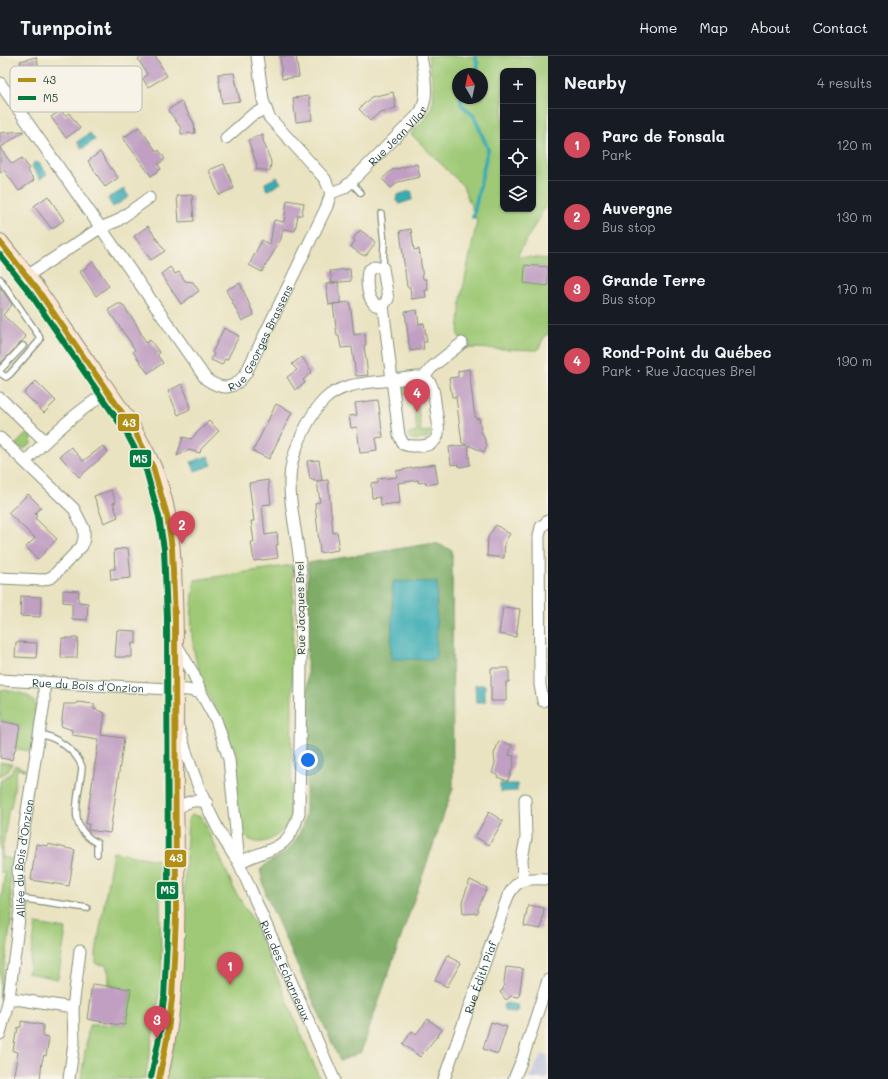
<!DOCTYPE html>
<html lang="en">
<head>
<meta charset="utf-8">
<style>
	:root { --surface:#171b24; --page:#242831; --text:#f1f3f6; --muted:#9ea1a6; --line:#363941; --accent:#d1495b }
	body { margin:0; font-family:Mali,sans-serif; background:var(--page); color:var(--text) }
	.controls { position:absolute; right:12px; top:12px; display:grid; overflow:hidden; border-radius:8px; box-shadow:0 1px 3px #0004 }
	.controls button { width:36px; height:36px; display:grid; place-items:center; padding:0; border:0; border-bottom:1px solid var(--line); background:var(--surface); color:var(--text); font:20px sans-serif }
	.compass { position:absolute; left:452px; top:12px; width:36px; height:36px; border-radius:50%; background:var(--surface); box-shadow:0 1px 3px #0004; rotate:351deg }
	.you { position:absolute; left:308px; top:704px; width:14px; height:14px; margin:-10px; border:3px solid #fff; border-radius:50%; background:#1a73e8; box-shadow:0 0 0 6px #1a73e833 }
	.badge { display:grid; place-items:center; width:26px; height:26px; border-radius:50%; background:var(--accent); color:#fff; font-size:13px; font-weight:700 }
	.pin { position:absolute; translate:-50% -33px; filter:drop-shadow(0 1px 2px #0008) }
	.pin::after { content:''; position:absolute; top:21px; width:14px; height:12px; background:inherit; clip-path:polygon(0 0,100% 0,50% 100%) }
	.list { margin:0; padding:0; list-style:none }
	h2 { display:flex; justify-content:space-between; align-items:center; height:52px; margin:0; padding:0 16px; font-size:17px }
	h2 small { font-size:13px; font-weight:400; color:var(--muted) }
	.list li { display:grid; grid-template-columns:26px 1fr auto; gap:12px; align-items:center; box-sizing:border-box; height:72px; padding:0 16px; border-top:1px solid var(--line) }
	.list b { display:block; font-size:15px; white-space:nowrap }
	.list p { margin:0; font-size:13px; white-space:nowrap; color:var(--muted) }
	.list em { font-size:13px; font-style:normal; color:var(--muted) }
	.icon { flex:none; width:22px; height:22px; fill:none; stroke:currentColor; stroke-width:2; stroke-linecap:round; stroke-linejoin:round }
	.map { position:relative; flex:none; width:548px; height:1023px; overflow:hidden }
	header { display:flex; align-items:center; gap:24px; box-sizing:border-box; height:56px; padding:0 20px; background:var(--surface); border-bottom:1px solid var(--line) }
	header strong { font-size:19px }
	nav { display:flex; gap:22px; margin-inline-start:auto; font-size:14px }
	main { display:flex }
	aside { flex:1; background:var(--surface) }
	.map>svg:first-child { display:block }
</style>
</head>
<body>
<header>
<strong>Turnpoint</strong>
<nav><a>Home</a><a>Map</a><a>About</a><a>Contact</a></nav>
</header>
<main>
<div class="map">
<svg width="548" height="1023" viewBox="0 0 548 1023">
	<rect width="100%" height="100%" fill="#f7f3e8"/>
	<filter id="ink" filterUnits="userSpaceOnUse"><feTurbulence type="fractalNoise" baseFrequency=".025" numOctaves="2"/><feDisplacementMap in="SourceGraphic" scale="8" xChannelSelector="R" yChannelSelector="G"/><feConvolveMatrix kernelMatrix="1 2 1 2 8 2 1 2 1" color-interpolation-filters="sRGB"/></filter>
	<filter id="wash" filterUnits="userSpaceOnUse"><feTurbulence type="fractalNoise" baseFrequency=".012" numOctaves="4" result="noise"/><feDisplacementMap in="SourceGraphic" scale="16" xChannelSelector="R" yChannelSelector="G"/><feGaussianBlur stdDeviation="0.9" result="paint"/><feColorMatrix in="noise" values="0 0 0 0 0 0 0 0 0 0 0 0 0 0 0 0 0 1.4 0 .05"/><feComposite in="paint" operator="in"/></filter>
	<g filter="url(#wash)">
		<rect width="100%" height="100%" fill="#eae3c1"/>
		<!-- industrial -->
		<path fill="#bfc2dd" d="M542 998 548 1000V1023H529Z"/>
		<!-- green -->
		<path fill="#9fc976" stroke="#5f8355" fill-rule="evenodd" d="M428 0H548V146L517 200 548 203V279H545L538 294 467 292 458 279 461 242 477 165 463 130 411 78C418 70 428 61 432 50 437 36 430 15 428 0ZM503 15H533V153H503ZM458 18H482V42H458Z
			M421 329 427 335 416 336 421 376 431 375 432 378C428 384 416 385 409 382L407 378 417 376 412 337 401 338V336L406 330Z
			M29 375 32 380 31 388 24 393 15 389Z
			M292 509 293 522 291 760C283 781 256 799 240 774 234 741 231 707 223 674 218 656 207 639 201 621 189 588 190 558 195 524Z
			M0 634C50 637 36 657 31 695L16 693 20 669 0 664Z
			M0 706 12 708 7 716 0 720Z
			M15 709 26 714 17 713 11 752H9L1 801 12 803 10 825 12 859 0 942V851L5 817 0 816V725L11 717Z
			M192 759 202 761 235 835 254 866 320 1023H166L176 976 188 764Z
			M113 796 159 804 162 926 145 1023H81L89 969H125L131 934 109 929V918L106 909 96 908V896Z
			M36 868 66 873 58 923 28 917Z"/>
		<!-- forest -->
		<path fill="#7fad67" stroke="#4f754e" d="M435 487 452 494 453 732 361 996 340 1005 266 839 260 814C265 808 273 804 280 800 297 789 302 773 306 755L308 507Z"/>
		<!-- water -->
		<path fill="#39abb3" stroke="#2c7474" d="M90 77 95 84 82 93 77 86Z
			M34 106 39 107 47 118 40 123 32 111Z
			M277 121 281 127 269 134 266 133 265 127Z
			M124 133 129 141 113 151 108 143 110 140 114 139Z
			M410 135 412 136V144L399 148 396 145 397 139Z
			M208 400 212 409 195 415 191 406Z
			M393 525 437 526 436 604 391 603Z
			M475 629H485V646H476Z
			M500 728H517V735L500 736Z
			M507 947 518 949 519 955 515 957 504 954 503 949Z"/>
		<g fill="none" stroke-linecap="round" stroke-linejoin="round">
			<!-- stream -->
			<path stroke="#39abb3" stroke-width="4" d="M475 0 478 9 476 18
				M461 42V48L474 60 488 93 473 161"/>
		</g>
		<g id="blocks">
			<!-- building -->
			<path fill="#c09fc2" d="M144 0H155L167 20 148 31 143 23 147 18 138 3Z
				M280 0H296L299 21 282 23Z
				M36 1 44 28 36 31 40 45 29 48 22 25 26 23 20 5Z
				M234 17 240 45 222 47 218 18Z
				M393 36 396 52 380 56 370 65 359 53 371 41Z
				M309 40 312 64 296 66 293 42Z
				M181 45 194 67 195 77 181 78V72L168 54Z
				M61 54 65 60 69 57 80 72 66 82 51 61Z
				M139 71 157 96 159 94 165 103 158 108 161 113 151 120 123 82Z
				M24 75 0 92 12 108 22 102 29 112 27 114 34 124 19 135 4 114 0 117V77Z
				M263 78V84L271 106 270 115 256 113 257 109 248 84Z
				M100 96 118 122 105 131 88 105Z
				M224 108 234 132 219 139 209 114Z
				M417 108 420 121 398 126 391 132 382 123 392 114Z
				M192 139 194 165 179 166 177 140Z
				M48 140 64 164 52 173 34 150Z
				M287 144 304 147 302 159H298L295 175 283 173 281 183 262 216 249 209 262 184 270 189 274 164 284 166Z
				M148 170 165 195 151 204 134 180Z
				M411 173 414 194 419 193 423 223H426L428 234H425L426 241 411 243 410 231H407L400 175Z
				M360 174 376 186 366 199H362L351 191 355 185 353 183Z
				M93 206 109 230 96 240 80 216Z
				M525 209 548 211V230L524 227Z
				M170 211 175 218 179 216 185 225 193 226 199 235 181 248 161 218Z
				M350 213 351 225 332 227 330 215Z
				M338 226 341 247 333 248 350 246 354 279 365 277 366 289H364L368 319 356 320 352 291 341 292 339 280H337L333 248 329 249 326 228Z
				M240 227 254 259 242 265 226 234Z
				M0 231 12 249 3 259 26 281 0 308Z
				M118 248H122L135 266 146 287 150 284 160 297 157 299 163 307 148 317 133 296 135 294 130 286 108 254Z
				M417 254 419 268 424 267 427 286H423L424 293 410 295 405 256Z
				M224 272 239 280 227 304 225 303 222 309 211 304 214 298 212 297Z
				M302 301 312 316 303 324 305 327 295 334 287 321 297 314 292 308Z
				M469 313 474 355 476 363 479 362 481 374 487 389 484 396 468 389 470 409 459 411 458 408 451 409 449 391 467 389 462 387 456 341H452L449 322 458 321V315Z
				M36 325 56 345 44 357 24 337Z
				M182 328 187 340 190 353 178 359 168 335Z
				M378 344 383 381 376 382 378 395 360 397 357 371 351 372 349 360 357 359 355 347Z
				M276 348 292 356 269 403 253 395Z
				M209 365 219 375 201 393 200 397 189 394 177 400 183 381 191 383Z
				M103 390 108 396 79 421 60 400 71 391 83 405Z
				M319 404 322 424 315 425 310 423 307 405Z
				M435 408 438 427 427 429 426 426 419 427 418 424 398 427 400 447 381 449 380 441 372 442 371 428 378 427V423L397 421 396 415Z
				M268 424 271 448 262 449 265 479 277 477 278 489H276L278 502 254 505 251 486H254L251 465H254L249 427Z
				M328 424 333 477 337 476 339 487 337 488 338 494 320 497 315 447 320 446 317 425Z
				M111 434 116 446 113 447 118 461 104 467 94 440Z
				M28 438 41 451 35 458 37 460 35 462 57 483 38 503 26 491 35 482 8 457Z
				M496 469 510 478 505 485 504 502 487 500 488 481Z
				M128 492 131 522 111 524 110 513H115L114 494Z
				M63 534 79 535 78 546 88 547 87 564 72 563V547L63 546Z
				M21 540 41 541 40 561 20 560Z
				M503 551 520 553 516 581 499 578Z
				M117 574 136 575V588L132 587V601H115Z
				M62 582H78L77 602H61Z
				M16 586 37 587 36 602 15 601Z
				M491 612H509V626H506V645H491Z
				M77 646 94 648V653L105 657 102 679 124 682 110 777 88 774 89 768H86L99 683 72 679V674L61 670 64 648H76Z
				M0 665 20 669 16 693H15L12 704 0 702Z
				M499 685 512 689 509 699 514 700 513 704 514 707 508 725 497 721 498 719 492 717 495 707 494 698Z
				M489 756 503 765 489 789 475 781Z
				M36 788 48 790V788L75 794 69 830 31 824Z
				M470 824 487 832 478 852V857L463 858 462 846Z
				M528 849 544 852 541 873 524 870Z
				M447 900 461 907 447 931 435 924Z
				M506 911 523 913 519 941 511 940 506 944 500 936 503 934Z
				M92 928 131 933 125 969 114 968 87 963Z
				M428 963 442 974 420 1001 403 988 412 975 416 978Z
				M21 965 43 969V981L49 982 46 1000 44 999 42 1006 40 1023H13L18 996 13 995 16 977H17L18 971H21Z
				M491 966 507 971 498 998 483 993Z"/>
		</g>
	</g>
	<g filter="url(#ink)">
		<use href="#blocks" fill-opacity="0" stroke="#84907a" stroke-width="1"/>
		<g fill="none" stroke-linecap="round" stroke-linejoin="round">
			<defs>
				<path id="lane" d="M351 126 361 137
					M381 158 384 188 383 212
					M0 223 39 280 40 284 10 318 6 321 0 317
					M0 314 23 290
					M39 678C56 681 76 694 82 711 80 740 64 770 97 787V798
					M19 842 87 852"/>
				<g id="street">
					<path id="s1" d="M0 27 206 323C223 335 234 334 246 317L327 150 331 137 325 123 269 61 263 44 257 0"/>
					<path d="M226 82 252 59 265 53"/>
					<path id="s2" d="M331 137 344 132 351 126 420 57C430 39 424 19 421 0"/>
					<path d="M27 220 100 172 117 165 149 142"/>
					<path d="M418 321H424C435 328 434 341 436 353 438 369 445 387 422 390 415 390 410 391 403 388L399 379 392 324Z"/>
					<path d="M424 321 433 310 462 287"/>
					<path d="M0 342 45 385"/>
					<path d="M0 382 25 406"/>
					<path d="M0 522 43 524 52 521 82 490 84 482V473L74 453 25 406C50 380 77 355 108 336"/>
					<path d="M176 588 193 617 201 637"/>
					<path id="s3" d="M0 624 188 634 201 637 216 664 229 703 239 806"/>
					<path d="M543 645 540 629 539 480 541 471 548 465"/>
					<path id="s4" d="M179 673C192 718 212 769 239 807L334 1023"/>
					<path d="M175 755C184 746 196 742 207 747"/>
					<path d="M239 807C271 789 287 799 299 757 300 678 302 599 301 520 300 487 286 443 291 412 294 392 310 358 324 344 342 326 369 327 392 324L383 250 388 243 383 212 375 210 368 215C366 225 367 244 376 249L383 250"/>
					<path d="M523 823 522 803 526 782 525 743"/>
					<path d="M9 942 73 952"/>
					<path id="s5" d="M0 978 9 942 20 854 18 812 44 647V626"/>
					<path d="M69 1023 74 987 73 952 80 894"/>
					<path id="s6" d="M444 1023 508 840C518 821 528 822 548 823"/>
					<path d="M514 1023 523 1001 548 924"/>
				</g>
				<path id="secondary" d="M0 186C9 198 19 210 28 221 51 252 72 285 94 316 116 346 138 377 153 411 171 454 173 497 174 542 176 594 175 646 175 699 174 807 185 917 159 1023"/>
			</defs>
			<!-- lane casing -->
			<use href="#lane" stroke="#84907a" stroke-width="8"/>
			<!-- street casing -->
			<use href="#street" stroke="#84907a" stroke-width="13"/>
			<!-- secondary casing -->
			<use href="#secondary" stroke="#84907a" stroke-width="18"/>
			<!-- lane -->
			<use href="#lane" stroke="#fff" stroke-width="5.5"/>
			<!-- street -->
			<use href="#street" stroke="#fff" stroke-width="11"/>
			<!-- secondary -->
			<use href="#secondary" stroke="#fde4d1" stroke-width="16"/>
			<defs>
				<path id="bus-1" d="M0 186 37 233 134 374 153 411 167 459 172 492 175 562 176 862 172 943 167 983 159 1023"/>
				<path id="bus-2" d="M0 199 30 237 127 378 146 414 159 461 164 493 167 562 168 862 164 942 159 982 151 1021"/>
			</defs>
			<!-- bus-1 casing -->
			<use href="#bus-1" stroke="#f7f3e8" stroke-width="9"/>
			<!-- bus-2 casing -->
			<use href="#bus-2" stroke="#f7f3e8" stroke-width="9"/>
			<!-- bus-1 -->
			<use href="#bus-1" stroke="#b18f16" stroke-width="6"/>
			<!-- bus-2 -->
			<use href="#bus-2" stroke="#007b3d" stroke-width="6"/>
		</g>
	</g>
	<g text-anchor="middle" dominant-baseline="central" stroke-width="3" stroke-linejoin="round" paint-order="stroke">
		<!-- street labels -->
		<g font-size="11" fill="#1f3d34" stroke="#f7f3e8">
			<text stroke="none"><textPath href="#s2" startOffset="89">Rue Jean Vilar</textPath></text>
			<text stroke="none"><textPath href="#s1" startOffset="445">Rue Georges Brassens</textPath></text>
			<text transform="translate(300 552) rotate(-91)">Rue Jacques Brel</text>
			<text stroke="none"><textPath href="#s3" startOffset="88">Rue du Bois d'Onzion</textPath></text>
			<text stroke="none"><textPath href="#s5" startOffset="178">Allée du Bois d'Onzion</textPath></text>
			<text stroke="none"><textPath href="#s4" startOffset="265">Rue des Echarneaux</textPath></text>
			<text stroke="none"><textPath href="#s6" startOffset="108">Rue Édith Piaf</textPath></text>
		</g>
	</g>
	<!-- legend -->
	<rect x="10" y="10" width="132" height="46" rx="6" fill="#f7f3e8" stroke="#b6bcb2" stroke-width="1"/>
	<rect x="18" y="22" width="18" height="4" fill="#b18f16"/>
	<rect x="18" y="40" width="18" height="4" fill="#007b3d"/>
	<g font-size="11" fill="#1f3d34">
		<text x="43" y="28">43</text>
		<text x="43" y="46">M5</text>
	</g>
	<g stroke="#f7f3e8" stroke-width="1.5">
		<rect x="117" y="357" width="23" height="19" rx="4" fill="#b18f16"/>
		<rect x="129" y="393" width="23" height="19" rx="4" fill="#007b3d"/>
		<rect x="164" y="793" width="23" height="19" rx="4" fill="#b18f16"/>
		<rect x="156" y="825" width="23" height="19" rx="4" fill="#007b3d"/>
	</g>
	<g font-size="11" text-anchor="middle" font-weight="bold" fill="#fff">
		<text x="129" y="371">43</text>
		<text x="140" y="407">M5</text>
		<text x="176" y="806">43</text>
		<text x="168" y="838">M5</text>
	</g>
</svg>
<div class="controls">
<button>+</button>
<button>−</button>
<button><svg class="icon" aria-label="locate" viewBox="0 0 24 24"><circle cx="12" cy="12" r="6"/><path d="M12 2v4M12 18v4M2 12h4M18 12h4"/></svg></button>
<button><svg class="icon" aria-label="layers" viewBox="0 0 24 24"><path d="M12 4l9 5-9 5-9-5zM3 14l9 5 9-5"/></svg></button>
</div>
<svg class="compass" viewBox="-18 -18 36 36"><path d="M0-13l5 13h-10z" fill="#e53935"/><path d="M0 13l5-13h-10z" fill="#9ea1a6"/></svg>
<div class="you"></div>
<div class="pin badge" style="left:230px;top:929px">1</div>
<div class="pin badge" style="left:182px;top:488px">2</div>
<div class="pin badge" style="left:157px;top:983px">3</div>
<div class="pin badge" style="left:417px;top:356px">4</div>
</div>
<aside>
<h2>Nearby<small>4 results</small></h2>
<ul class="list">
<li><span class="badge">1</span><div><b>Parc de Fonsala</b><p>Park</p></div><em>120 m</em></li>
<li><span class="badge">2</span><div><b>Auvergne</b><p>Bus stop</p></div><em>130 m</em></li>
<li><span class="badge">3</span><div><b>Grande Terre</b><p>Bus stop</p></div><em>170 m</em></li>
<li><span class="badge">4</span><div><b>Rond-Point du Québec</b><p>Park · Rue Jacques Brel</p></div><em>190 m</em></li>
</ul>
</aside>
</main>
</body>
</html>
